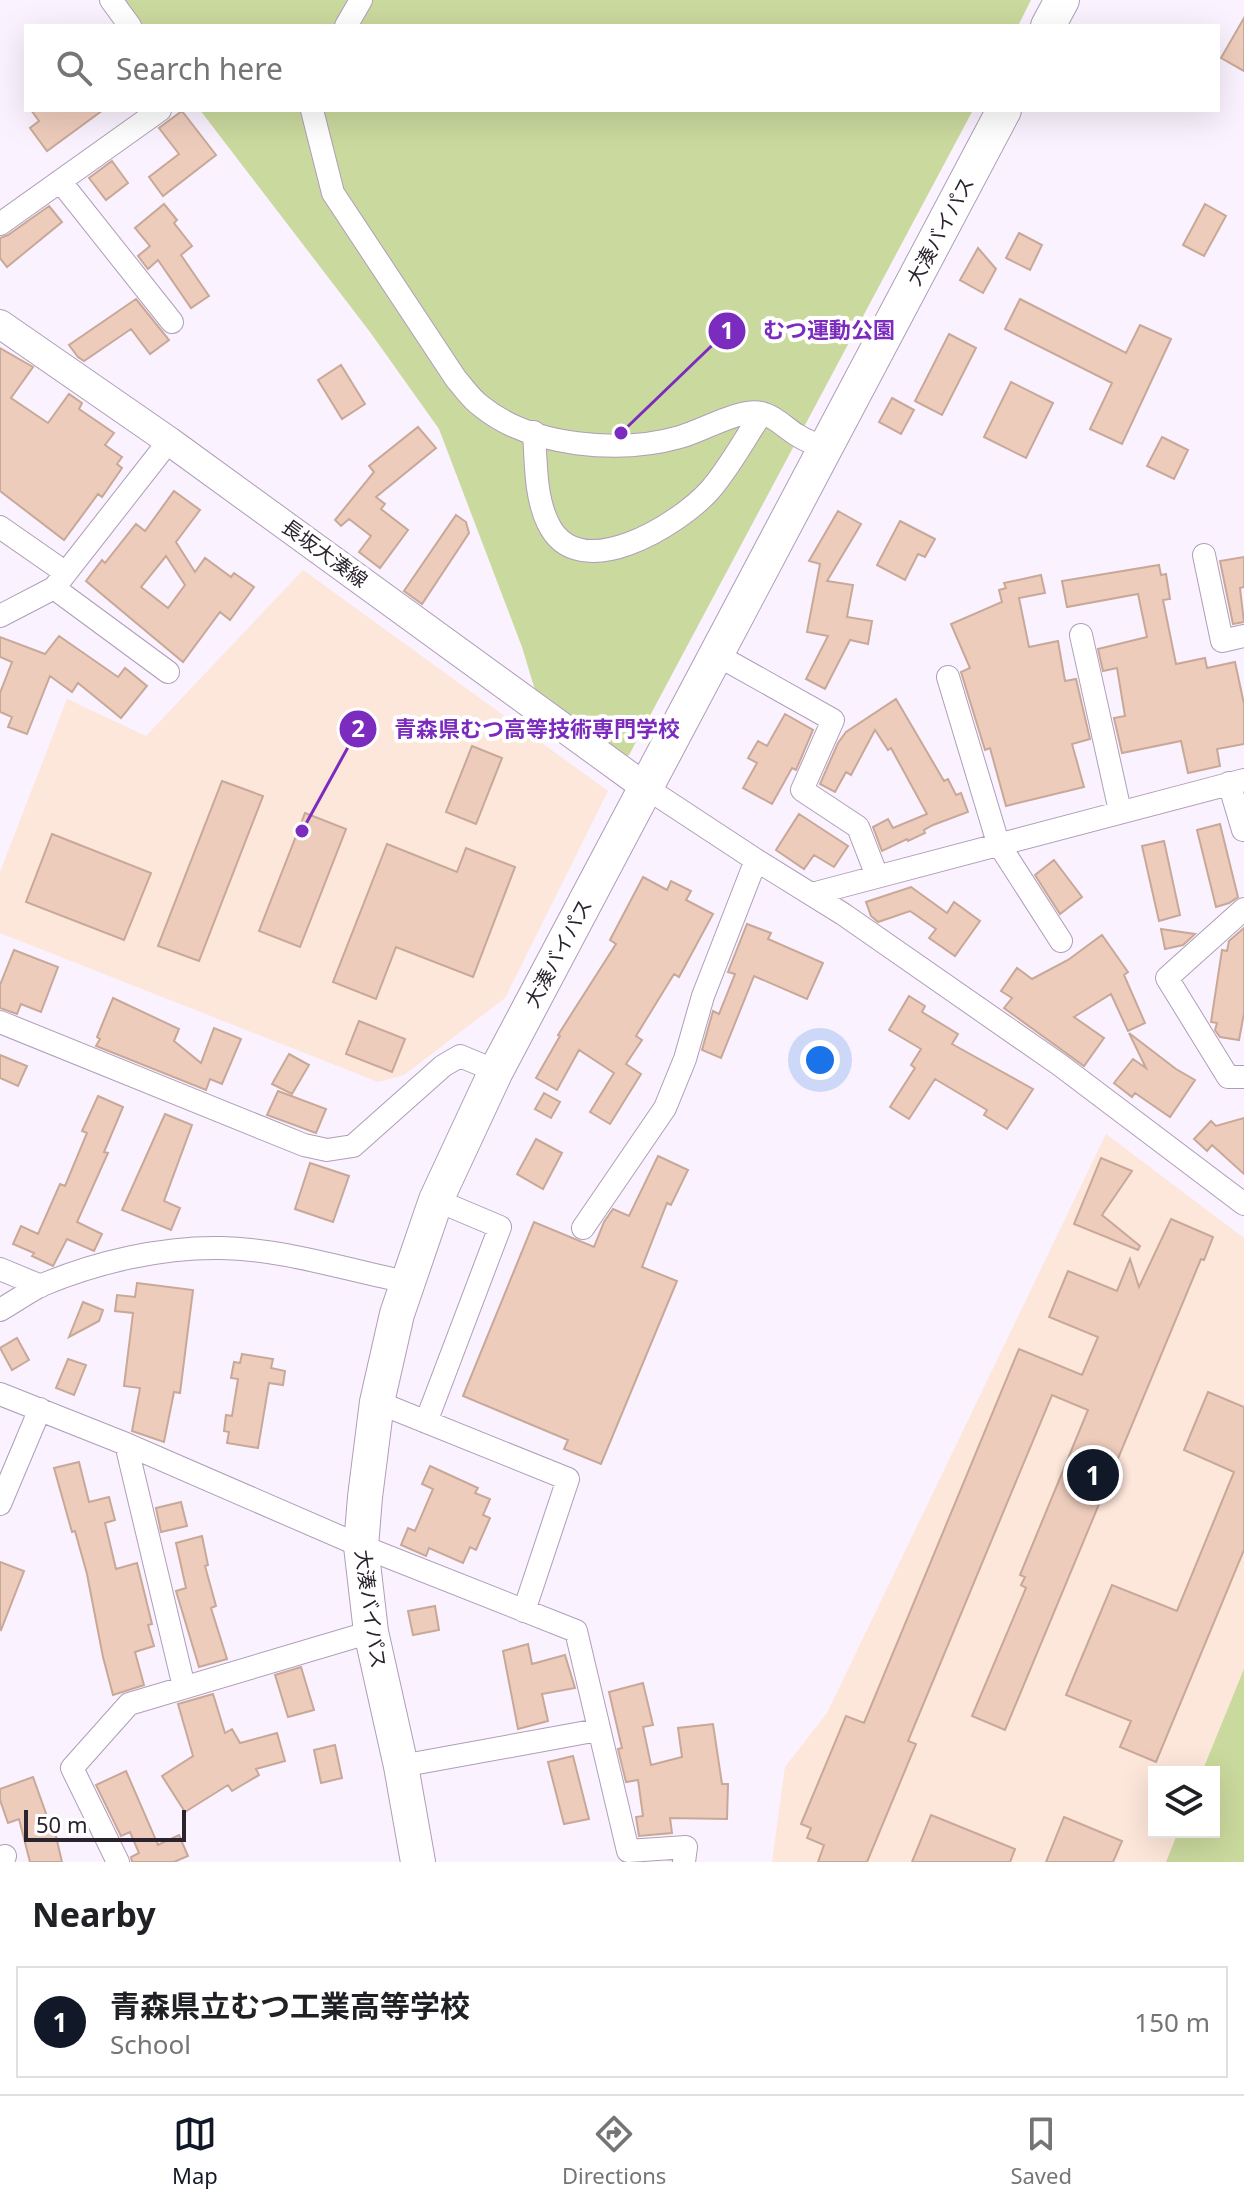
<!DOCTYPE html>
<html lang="en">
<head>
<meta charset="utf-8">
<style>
	:root { --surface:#fff; --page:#f2f2f2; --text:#202124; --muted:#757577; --line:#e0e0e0; --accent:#111827 }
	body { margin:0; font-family:"Noto Sans","Noto Sans JP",sans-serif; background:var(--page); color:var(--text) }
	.controls { position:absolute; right:24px; bottom:24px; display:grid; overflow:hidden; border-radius:0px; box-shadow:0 8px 32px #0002 }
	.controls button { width:72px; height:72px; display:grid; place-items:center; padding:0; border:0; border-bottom:2px solid var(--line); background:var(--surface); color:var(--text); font:40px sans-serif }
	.scale { position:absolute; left:24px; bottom:20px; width:162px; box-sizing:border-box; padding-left:8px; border:4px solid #2b232e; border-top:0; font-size:22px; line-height:28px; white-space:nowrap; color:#2b232e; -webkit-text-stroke:6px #fff; paint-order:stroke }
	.you { position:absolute; left:820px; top:1060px; width:28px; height:28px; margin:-20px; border:6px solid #fff; border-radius:50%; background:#1a73e8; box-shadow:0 0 0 12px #1a73e833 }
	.badge { display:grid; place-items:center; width:52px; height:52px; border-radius:50%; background:var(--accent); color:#fff; font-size:26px; font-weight:700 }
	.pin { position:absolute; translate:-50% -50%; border:4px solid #fff; box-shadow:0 2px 8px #0006 }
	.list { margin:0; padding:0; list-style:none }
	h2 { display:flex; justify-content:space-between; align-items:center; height:104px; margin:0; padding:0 32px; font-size:34px }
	h2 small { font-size:26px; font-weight:400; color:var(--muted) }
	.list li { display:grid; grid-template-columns:52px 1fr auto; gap:24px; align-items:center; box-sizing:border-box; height:112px; margin:0 16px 16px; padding:0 16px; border:2px solid var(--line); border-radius:0px }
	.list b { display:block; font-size:30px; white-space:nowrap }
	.list p { margin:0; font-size:26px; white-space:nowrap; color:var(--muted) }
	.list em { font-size:26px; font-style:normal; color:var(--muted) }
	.icon { flex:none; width:44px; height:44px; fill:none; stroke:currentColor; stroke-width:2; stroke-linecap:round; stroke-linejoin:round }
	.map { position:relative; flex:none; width:1244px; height:1862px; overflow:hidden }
	.search { position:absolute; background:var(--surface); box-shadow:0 8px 32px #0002; left:24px; right:24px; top:24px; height:88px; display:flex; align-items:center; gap:20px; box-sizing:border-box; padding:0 28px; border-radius:0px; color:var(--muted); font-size:30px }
	.sheet { height:232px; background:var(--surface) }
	nav { display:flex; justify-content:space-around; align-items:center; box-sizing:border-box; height:112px; border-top:2px solid var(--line); background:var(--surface); font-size:22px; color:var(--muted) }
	nav a { display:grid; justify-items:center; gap:4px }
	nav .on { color:var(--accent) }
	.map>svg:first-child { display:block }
</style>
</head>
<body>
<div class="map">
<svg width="1244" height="1862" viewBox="0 0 1244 1862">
	<rect width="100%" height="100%" fill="#faf2fe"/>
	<!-- education -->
	<path fill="#fde6da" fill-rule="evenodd" d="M303 570 608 791 505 998 404 1075 378 1082 0 933V872L67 699 146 736Z
		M1106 1134 1244 1238V1862H772L785 1767 827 1713ZM1154 1772H1214V1832H1154Z"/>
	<!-- green -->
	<path fill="#cad99d" d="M116 0H1031L1018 26H136Z
		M200 110H973L629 755 618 760 535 690 522 647 439 429 370 332Z
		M1244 1669V1862H1166L1178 1832H1214V1772H1202Z"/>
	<!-- building -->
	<path fill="#eeccbc" stroke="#c8a898" stroke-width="2" fill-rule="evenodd" d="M1244 18V71L1221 58Z
		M31 110H103L47 151 30 128 39 121Z
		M182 111 216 155 163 196 149 177 179 154 159 128Z
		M112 161 128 183 106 200 89 178Z
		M164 204 177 220 174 223 192 246 181 255 209 296 191 308 158 260 148 269 138 256 150 246 135 228Z
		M1205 204 1226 216 1204 256 1183 245Z
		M49 206 62 222 7 267 0 258V238L8 235Z
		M1019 233 1042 245 1030 270 1006 258Z
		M978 248 996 269 983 293 960 280Z
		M136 299 169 340 150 354 131 329 84 361 78 357 69 345Z
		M1020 299 1126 353 1140 325 1171 339 1122 444 1090 429 1112 383 1005 329Z
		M949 334 976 348 942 415 915 401Z
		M0 348 33 367 11 398 48 423 69 394 82 403 79 409 114 433 105 445 122 457 117 464 122 468 102 497 98 494 64 540 0 491Z
		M341 365 365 404 342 419 318 380Z
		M1011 382 1053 403 1026 458 984 437Z
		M892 398 914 410 901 434 879 422Z
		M418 427 436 448 376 497 385 504 381 509 408 530 380 568 359 552 371 536 349 519 341 526 335 520 374 472 369 466Z
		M1162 437 1188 450 1174 479 1147 466Z
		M174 491 200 510 176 542 195 572 205 558 231 577 234 573 254 587 230 620 220 612 183 662 86 581 102 560 105 563 136 524 145 531ZM166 556 185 585 168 608 141 587Z
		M838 511 861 524 827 581 853 585 847 617 872 621 868 644 850 640 825 689 806 679 828 636 807 632 820 564 809 561Z
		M456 515 466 522 469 533 422 604 404 591Z
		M900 521 935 539 925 557 918 554 905 580 877 565Z
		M1244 557V587L1240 588 1244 622 1233 624 1220 561Z
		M1159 565 1161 575 1166 574 1170 599 1163 600 1176 664 1205 658 1207 668 1235 662 1244 704V744L1217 749 1220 766 1188 773 1181 741 1122 753 1114 718 1125 716 1117 668 1103 671 1098 649 1147 637 1138 594 1067 607 1062 581Z
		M1041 575 1045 593 1019 598 1029 647 1058 641 1065 681 1076 679 1090 739 1072 744 1084 787 1006 806 990 748 985 750 961 672 970 668 951 624 1002 602 999 590 1006 588 1004 583Z
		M59 636 118 677 125 668 147 686 121 718 78 683 72 692 50 676 27 734 8 727 12 717 0 712V693L12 662 0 657V637L45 654Z
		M896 699 944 781 948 779 956 795 961 793 968 812 933 825 924 830 925 833 908 841 907 839 882 851 873 827 888 819 893 828 927 814 891 748 888 750 875 730 851 775 846 772 835 792 820 784 838 743 846 732Z
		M785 714 813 730 796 770 792 768 772 804 743 788 757 763 748 758 758 741 767 746Z
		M472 746 502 758 476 824 446 812Z
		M222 781 263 796 199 961 158 946Z
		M305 813 346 829 300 947 259 931Z
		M799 814 848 846 834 867 814 855 804 869 776 850Z
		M1220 824 1238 897 1229 903 1216 907 1197 830Z
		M52 834 151 873 124 940 26 902Z
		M1164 841 1180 915 1159 921 1142 846Z
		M387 844 457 872 466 848 515 867 473 977 396 947 376 999 333 982Z
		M1054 860 1082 897 1060 914 1035 875Z
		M643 877 667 890 671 881 691 891 686 900 713 914 679 977 674 974 636 1036 642 1040 626 1064 641 1074 610 1124 590 1112 614 1073 579 1050 557 1090 536 1078 560 1036 558 1035 616 944 610 940Z
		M911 887 947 913 954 902 980 921 955 956 929 938 936 929 910 911 878 922 871 916 866 902Z
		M747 924 771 933 768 939 823 963 807 999 754 976 721 1058 702 1050 713 1011 719 1014 735 974 728 972Z
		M1244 928V1013L1239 1040 1220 1037 1215 1030 1217 1023 1211 1022 1222 950 1227 951 1229 941Z
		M1161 929 1195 934 1183 945 1165 949Z
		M1102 935 1128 972 1124 975 1145 1023 1128 1031 1111 994 1074 1017 1104 1038 1084 1066 1004 1008 1012 998 1001 991 1017 968 1032 979 1068 960Z
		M14 950 58 967 41 1012 21 1004 17 1014 0 1008V985Z
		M909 996 925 1006 922 1012 958 1034 952 1044 1033 1089 1007 1129 984 1115 987 1110 935 1079 909 1119 890 1107 915 1068 911 1065 921 1049 889 1030Z
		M113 998 179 1029 174 1041 201 1063 214 1028 241 1039 222 1084 210 1079 206 1090 96 1046 100 1039 97 1037Z
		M359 1021 405 1039 392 1072 346 1054Z
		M1129 1033 1176 1069 1195 1080 1170 1117 1135 1093 1132 1097 1114 1083 1133 1059 1146 1068Z
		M289 1054 309 1065 292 1094 272 1084Z
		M0 1055 27 1066 18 1086 0 1078Z
		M278 1091 326 1109 316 1133 267 1115Z
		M544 1093 560 1102 551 1118 535 1109Z
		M98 1096 123 1107 104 1152 108 1153 77 1222 102 1234 94 1251 67 1239 53 1266 32 1256 34 1253 13 1244 21 1226 38 1234 60 1184 65 1186 87 1133 82 1131Z
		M165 1114 192 1125 164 1201 180 1208 171 1230 122 1210Z
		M1244 1118V1174L1212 1145 1207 1151 1194 1139 1211 1121 1216 1126Z
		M536 1139 562 1153 543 1189 517 1174Z
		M658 1156 688 1170 671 1205 667 1203 642 1267 677 1281 601 1464 564 1449 568 1440 463 1396 534 1222 594 1247 604 1222 613 1209 629 1216Z
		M1101 1158 1132 1171 1102 1215 1140 1246 1138 1250 1074 1224Z
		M310 1163 349 1176 333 1222 295 1209Z
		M1171 1219 1213 1237 1204 1260 1201 1259 1005 1730 972 1716 1026 1588 1021 1585 1025 1577 1020 1575 1088 1410 1052 1395 908 1741 916 1744 867 1862H818L824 1845 807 1838 811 1828 801 1824 846 1716 864 1723 1019 1349 1082 1375 1098 1337 1049 1317 1068 1271 1117 1291 1130 1259 1139 1287Z
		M137 1283 193 1290 180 1393 174 1392 164 1442 132 1431 140 1388 124 1386 133 1313 115 1311 117 1295 135 1297Z
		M83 1302 103 1310 99 1321 69 1337Z
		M17 1338 29 1360 12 1370 0 1348Z
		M242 1354 273 1359 271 1368 285 1371 283 1385 269 1383 258 1448 227 1443 229 1432 224 1431 226 1415 232 1416 238 1379 231 1378 234 1362 240 1363Z
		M68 1359 86 1365 74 1395 56 1388Z
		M1208 1392 1244 1407V1550L1156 1762 1120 1747 1131 1721 1066 1695 1112 1585 1177 1611 1234 1472 1184 1450Z
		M79 1462 89 1502 109 1497 115 1520 105 1523 116 1569 137 1563 152 1624 148 1625 154 1646 135 1652 144 1685 113 1695 103 1657 87 1574 75 1531 72 1532 54 1468Z
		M430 1466 478 1488 475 1493 490 1499 483 1515 490 1518 476 1550 470 1547 463 1563 429 1548 426 1556 401 1545 408 1528 415 1531 433 1489 422 1484Z
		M181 1502 187 1526 161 1532 156 1508Z
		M202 1536 208 1565 205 1566 216 1606 211 1608 227 1659 199 1667 176 1591 186 1588 176 1543Z
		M0 1562 24 1571 1 1630 0 1629Z
		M435 1606 439 1630 413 1635 408 1611Z
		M528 1644 532 1664 565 1655 575 1688 542 1694 548 1721 518 1729 503 1651Z
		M301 1667 314 1710 288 1717 275 1675Z
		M643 1683 653 1725 643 1727 651 1765 682 1757 678 1728 713 1724 722 1784H728L727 1819 670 1818 672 1833 639 1836 636 1817 643 1816 638 1780 626 1782 618 1749 622 1748 609 1692Z
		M213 1694 225 1733 232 1729 240 1743 277 1733 285 1761 256 1769 259 1775 232 1791 228 1785 185 1812 162 1776 193 1756 178 1704Z
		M335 1745 342 1778 321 1783 314 1750Z
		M573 1756 589 1819 564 1824 548 1762Z
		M126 1771 158 1845 179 1835 188 1856 174 1862H132L131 1857 139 1853 130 1832 121 1836 96 1785Z
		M33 1777 53 1833 55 1832 62 1862H30L19 1819 8 1823 0 1800V1789Z
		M931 1815 1015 1849 1010 1862H912Z
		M1064 1817 1122 1841 1113 1862H1046Z"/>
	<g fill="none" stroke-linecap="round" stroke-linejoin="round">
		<defs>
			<path id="minor" d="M111 0 130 26
				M346 26 361 0
				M312 110 333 193 456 379C464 388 471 399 481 406 531 447 620 454 680 437 702 431 740 408 761 413 773 415 787 429 797 435 806 441 816 444 825 449
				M60 181 172 322
				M0 224 160 110
				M534 432C536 461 535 497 548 523 578 588 680 524 710 490 730 467 745 438 762 413
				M0 527 66 573
				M1204 555 1222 641 1244 636
				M54 588 168 672
				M0 616 54 588 169 441
				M1081 635 1120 811
				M717 655 833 720 802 790 858 827 877 876
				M948 677 998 843 1061 941
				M1229 783 1243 830
				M645 787 756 860 843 914 1060 1065 1244 1204
				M812 894 1244 780
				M1244 909 1167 978 1228 1077H1244
				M0 1022 304 1145 327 1150 353 1146 443 1066 460 1056 496 1071
				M583 1228 665 1108 685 1059 703 996 756 860
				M0 1269 41 1286
				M0 1310C14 1302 28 1292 42 1285 97 1262 161 1247 221 1248 283 1249 347 1270 407 1282
				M0 1394 126 1444 361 1546 576 1631 628 1851 686 1847 684 1862
				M377 1402 568 1479 524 1611
				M426 1422 500 1227 436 1200
				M126 1444 184 1687
				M0 1504 40 1409
				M401 1766 598 1730
				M2 1862 5 1856
				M118 1862 72 1768 129 1704 371 1632"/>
			<path id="major" d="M0 324 169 441 645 787"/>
			<path id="highway" d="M1048 26 1062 0
				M418 1862 401 1766 371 1632 361 1546 365 1497 377 1402 397 1314 436 1200 496 1071 1004 110"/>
		</defs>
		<!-- minor casing -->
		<use href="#minor" stroke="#b09db9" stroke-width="24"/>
		<!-- major casing -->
		<use href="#major" stroke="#b09db9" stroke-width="30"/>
		<!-- highway casing -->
		<use href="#highway" stroke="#b09db9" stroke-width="36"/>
		<!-- minor -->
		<use href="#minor" stroke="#fff" stroke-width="22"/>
		<!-- major -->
		<use href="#major" stroke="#fff" stroke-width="28"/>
		<!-- highway -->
		<use href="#highway" stroke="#fff" stroke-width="34"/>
	</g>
	<g text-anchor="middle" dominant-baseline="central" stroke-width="8" stroke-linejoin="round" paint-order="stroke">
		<!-- street labels -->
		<g font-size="20" fill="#2b232e" stroke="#fff">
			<text transform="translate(940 231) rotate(-62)">大湊バイパス</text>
			<text transform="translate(325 553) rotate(36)">長坂大湊線</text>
			<text transform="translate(558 953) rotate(-62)">大湊バイパス</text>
			<text transform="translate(371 1609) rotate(82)">大湊バイパス</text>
		</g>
	</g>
	<!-- callouts -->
	<path fill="none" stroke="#7b2cbf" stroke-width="3" d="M621 433L727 331M302 831L358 729"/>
	<g fill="#7b2cbf" stroke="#fff" stroke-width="3">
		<circle cx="621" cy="433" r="8"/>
		<circle cx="302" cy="831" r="8"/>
		<circle cx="727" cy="331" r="20"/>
		<circle cx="358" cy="729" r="20"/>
	</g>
	<g font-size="24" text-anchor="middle" font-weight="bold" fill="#fff">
		<text x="727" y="339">1</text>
		<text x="358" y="737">2</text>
	</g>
	<g font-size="22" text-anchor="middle" font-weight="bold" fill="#7b2cbf" stroke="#fff" stroke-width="8" stroke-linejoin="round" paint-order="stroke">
		<text x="829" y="338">むつ運動公園</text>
		<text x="537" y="737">青森県むつ高等技術専門学校</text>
	</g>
</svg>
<div class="controls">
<button><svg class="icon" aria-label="layers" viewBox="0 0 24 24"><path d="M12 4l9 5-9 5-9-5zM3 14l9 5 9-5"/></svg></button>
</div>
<div class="scale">50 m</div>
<div class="you"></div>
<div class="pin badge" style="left:1093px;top:1475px">1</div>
<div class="search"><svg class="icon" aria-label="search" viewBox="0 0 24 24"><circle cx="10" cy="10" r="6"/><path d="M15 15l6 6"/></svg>Search here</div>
</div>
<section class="sheet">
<h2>Nearby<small></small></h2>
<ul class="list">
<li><span class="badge">1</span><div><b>青森県立むつ工業高等学校</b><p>School</p></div><em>150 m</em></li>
</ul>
</section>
<nav>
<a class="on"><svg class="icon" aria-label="map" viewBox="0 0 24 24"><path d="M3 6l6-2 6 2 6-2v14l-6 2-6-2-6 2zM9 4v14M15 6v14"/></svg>Map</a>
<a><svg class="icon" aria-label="directions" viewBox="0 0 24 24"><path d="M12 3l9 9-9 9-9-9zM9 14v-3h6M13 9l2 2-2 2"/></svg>Directions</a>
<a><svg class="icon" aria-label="saved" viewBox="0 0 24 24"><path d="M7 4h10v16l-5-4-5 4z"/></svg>Saved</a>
</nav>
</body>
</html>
